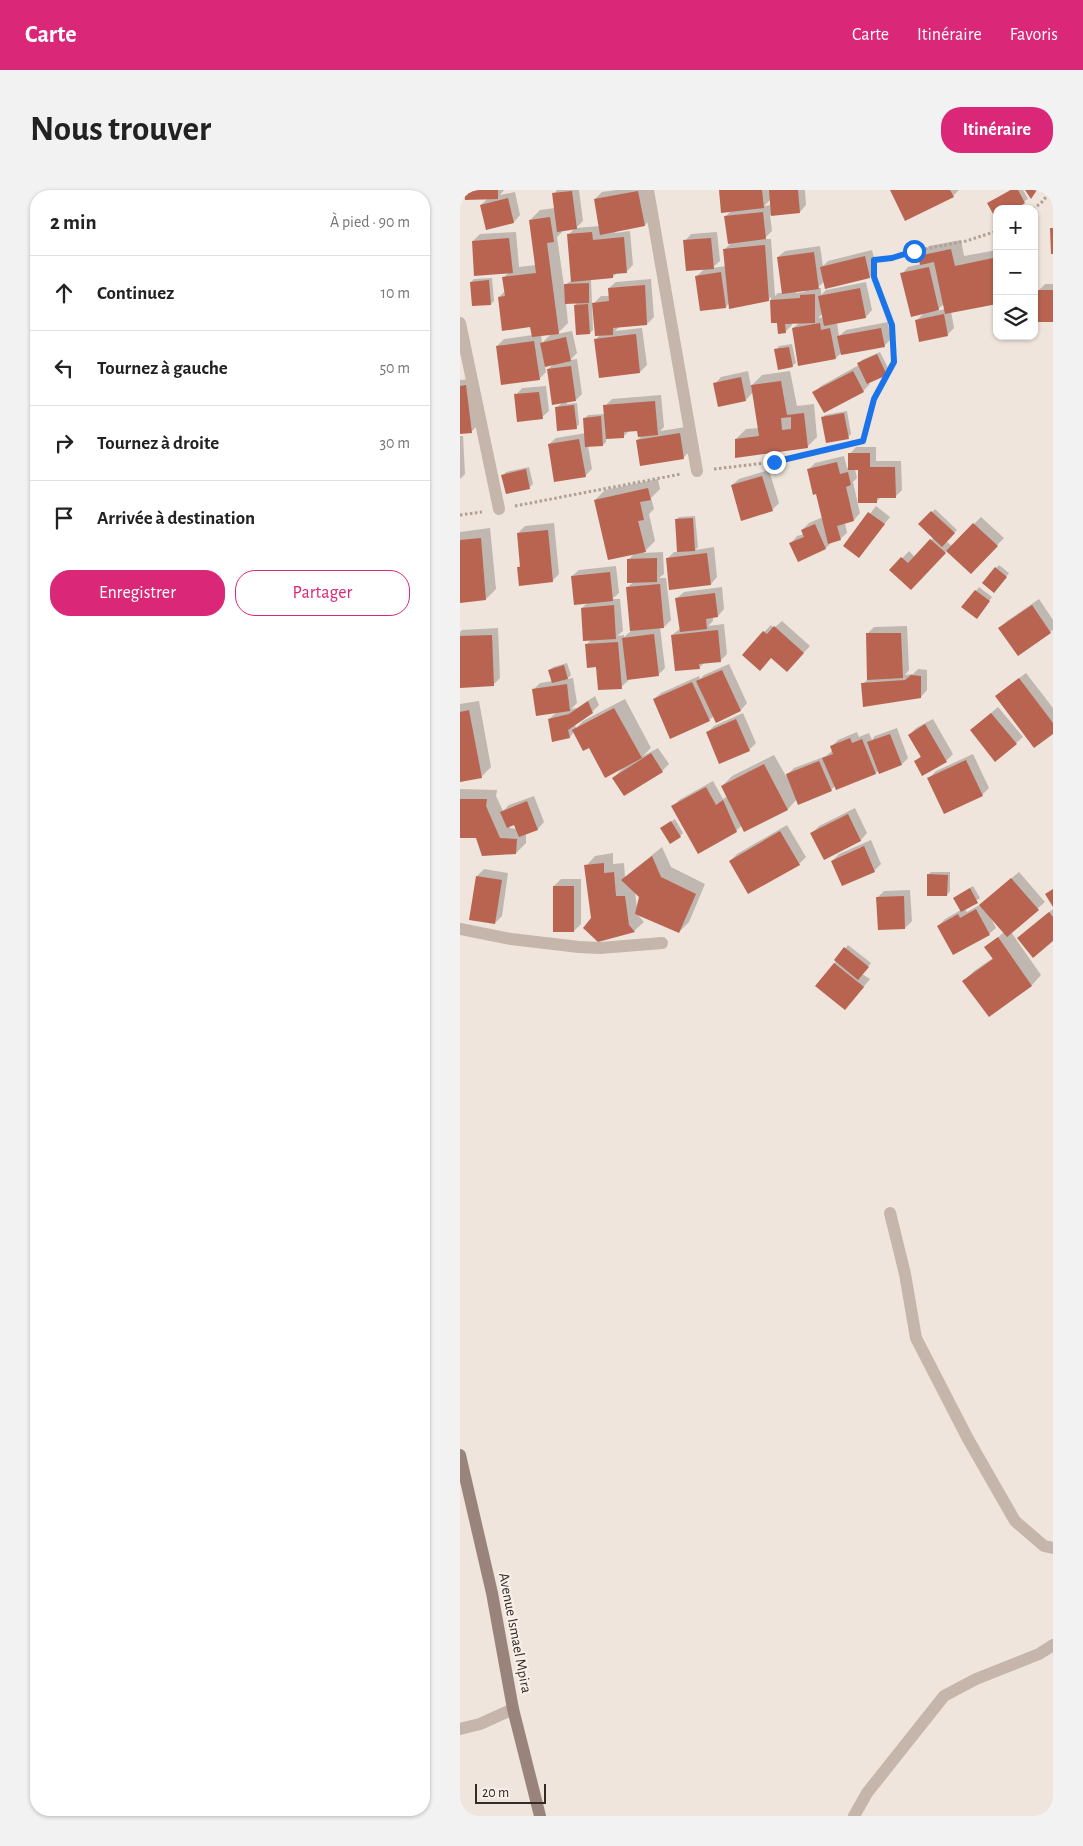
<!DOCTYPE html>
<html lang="fr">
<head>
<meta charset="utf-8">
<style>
	:root { --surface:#fff; --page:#f2f2f2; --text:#222; --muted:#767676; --line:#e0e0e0; --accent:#db2777 }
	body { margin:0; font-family:"Alegreya Sans",sans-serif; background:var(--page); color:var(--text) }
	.controls { position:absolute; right:15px; top:15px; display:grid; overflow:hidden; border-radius:10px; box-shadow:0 1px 4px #0004 }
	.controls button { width:45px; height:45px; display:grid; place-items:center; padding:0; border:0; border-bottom:1px solid var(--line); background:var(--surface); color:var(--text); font:25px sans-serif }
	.scale { position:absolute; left:15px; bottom:12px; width:71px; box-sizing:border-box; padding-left:5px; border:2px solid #342b28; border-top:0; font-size:14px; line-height:18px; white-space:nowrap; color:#342b28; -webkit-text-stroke:4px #f7efe8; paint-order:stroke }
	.stop { position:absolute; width:15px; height:15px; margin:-11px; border:4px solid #1a73e8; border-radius:50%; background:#fff }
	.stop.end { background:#1a73e8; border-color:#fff; box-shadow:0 1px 5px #0008 }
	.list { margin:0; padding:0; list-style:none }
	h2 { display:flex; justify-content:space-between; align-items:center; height:65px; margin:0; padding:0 20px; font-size:21px }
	h2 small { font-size:16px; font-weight:400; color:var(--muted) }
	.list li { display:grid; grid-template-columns:32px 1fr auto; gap:15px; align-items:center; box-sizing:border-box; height:75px; padding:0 20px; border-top:1px solid var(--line) }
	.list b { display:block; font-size:19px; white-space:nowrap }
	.list em { font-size:16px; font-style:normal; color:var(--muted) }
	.actions { display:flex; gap:10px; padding:15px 20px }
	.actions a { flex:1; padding:11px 0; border:1px solid var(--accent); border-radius:20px; text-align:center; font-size:18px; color:var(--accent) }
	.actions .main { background:var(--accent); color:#fff }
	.icon { flex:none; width:28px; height:28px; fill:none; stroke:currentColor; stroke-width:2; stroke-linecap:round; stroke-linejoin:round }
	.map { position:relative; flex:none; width:593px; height:1626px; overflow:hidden; border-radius:20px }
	header { display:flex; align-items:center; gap:30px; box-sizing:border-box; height:70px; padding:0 25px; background:var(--accent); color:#fff }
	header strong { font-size:24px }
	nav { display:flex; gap:28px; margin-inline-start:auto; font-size:18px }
	.intro { display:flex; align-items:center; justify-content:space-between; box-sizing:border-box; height:120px; padding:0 30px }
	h1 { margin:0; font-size:35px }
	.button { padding:12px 22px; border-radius:20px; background:var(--accent); color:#fff; font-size:18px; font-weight:700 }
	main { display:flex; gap:30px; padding:0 30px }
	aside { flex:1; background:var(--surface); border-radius:20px; box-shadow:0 1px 4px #0004 }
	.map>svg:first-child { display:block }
</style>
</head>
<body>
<header>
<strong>Carte</strong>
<nav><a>Carte</a><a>Itinéraire</a><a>Favoris</a></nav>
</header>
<div class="intro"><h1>Nous trouver</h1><a class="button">Itinéraire</a></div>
<main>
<aside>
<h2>2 min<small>À pied · 90 m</small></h2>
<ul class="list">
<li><svg class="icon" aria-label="ahead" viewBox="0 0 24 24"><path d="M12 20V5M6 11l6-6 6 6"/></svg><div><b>Continuez</b></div><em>10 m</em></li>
<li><svg class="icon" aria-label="left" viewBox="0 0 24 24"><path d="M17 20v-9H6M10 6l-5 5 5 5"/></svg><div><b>Tournez à gauche</b></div><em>50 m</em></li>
<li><svg class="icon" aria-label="right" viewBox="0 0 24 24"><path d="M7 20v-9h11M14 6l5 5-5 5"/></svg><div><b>Tournez à droite</b></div><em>30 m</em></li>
<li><svg class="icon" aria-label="arrive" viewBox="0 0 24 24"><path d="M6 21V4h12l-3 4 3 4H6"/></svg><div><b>Arrivée à destination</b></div></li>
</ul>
<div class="actions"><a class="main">Enregistrer</a><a>Partager</a></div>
</aside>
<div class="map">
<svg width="593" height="1626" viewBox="0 0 593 1626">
	<rect width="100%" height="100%" fill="#efe5dc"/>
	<!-- shadow -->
	<path fill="#0003" fill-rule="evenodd" d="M6 0H44L40 5 55 2 60 25 54 32 21 15 28 8Z
		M97 0H119L123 31 116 38 140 36 135 9 142 2 156 0H186L191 29 185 35 155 41V43L170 41 173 75 166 82 157 83 153 87 131 89 133 140 130 143 117 144 115 115 118 112 106 113 108 133 97 144 112 141 117 163 110 170 117 169 122 204 116 210 107 212V214L117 213 119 234 116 238 96 218 102 213 88 179 94 174 85 176 86 182 79 189 37 156 44 149 73 145 71 136 39 107 45 101 43 88 49 82 13 51 20 44 56 42 59 77 76 75 70 30 80 20 95 18 94 4ZM115 38 108 45 112 91 109 92 104 96 97 47 103 41ZM91 144 82 153 81 145Z
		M260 0H345L346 15 340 22 310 25 312 41 304 49H311L315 106 318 103H323L318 67 325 61 360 56 363 76 368 71 412 60 417 80 410 87 366 97 365 91 357 98H361V105L366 100 406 92 412 120 406 127 377 133 379 146 386 140 428 132 431 149 424 156 382 162 376 168 333 138 340 132H332V135L325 142 318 132H312L311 107 308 110 270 112 266 117 236 87 245 78 225 51 231 44 257 42 260 71 252 78 266 76 264 60 272 52 265 27 272 20ZM311 9V15L304 16ZM348 99 344 102 336 103V101ZM363 123 364 127 358 128Z
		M432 0H499L493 6Z
		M550 0H563L568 9 552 19 529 13Z
		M501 50 504 66 537 60V112L491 121 494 138 487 145 456 131 464 123 442 84 448 77 461 74 459 66 469 56ZM484 114 485 119 476 121Z
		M574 80 577 95 574 98Z
		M32 88 34 111 31 114 11 92 14 89Z
		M191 89 194 127 187 134 160 136 155 141 182 138 187 175 180 182 136 149 141 144 134 113 141 106H150L149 98 156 92Z
		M585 94H593V131L578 101Z
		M332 154 336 173 332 176 316 160 319 156Z
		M420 162 429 180 408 192 410 194 403 201 354 202 361 196 399 175V173L402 170Z
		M288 181 291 196 302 185 330 181 337 216 354 214 357 247 347 257 276 249 286 239 299 238 293 202 286 210 255 194 261 187Z
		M13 189 18 235 11 242 0 243V190Z
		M86 196 89 221 82 227 56 205 62 198Z
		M201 205 204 237 200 241 226 237 230 261 223 268 177 250 183 245 178 240 169 241 163 247 146 248V252L143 255 128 256 132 279 125 286 89 254 96 248 126 243 125 228 128 225 145 224V216L152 209Z
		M387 221 391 244 388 247 362 228 365 225Z
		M0 246H3L5 284 0 289Z
		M396 257H416V271H441L442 300 435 307H421L417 311 400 279H395L397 288 393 292 400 323 394 330 385 333 387 343 380 349 373 351 366 358 331 353 337 346 344 344 342 340 349 333 363 327 357 303 348 280 355 273 384 266 387 278 390 277V264Z
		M69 277 73 294 70 297 46 303 43 285 46 282Z
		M309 280 319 313 312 320 272 295 279 289Z
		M198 289 200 299 191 308 194 319 189 324 195 351 183 363 203 362 204 384 199 388H206L211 430 204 437H200L205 478 198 485 168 489V491L161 497 137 476 126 455 132 449 122 418 128 412 112 386 119 380 156 376 159 403 152 409H160L163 441 157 446 164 445V447L171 441 167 398 173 392 168 370 175 363 135 310 145 300Z
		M416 316 430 327 399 366 385 356Z
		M475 319 497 340 486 351 492 356 521 327 544 348 511 382 487 360 458 391 431 380 449 361 455 367 474 347 460 334Z
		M235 326 238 357 235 360 254 357 257 387 251 394 207 369 214 362H218L216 330 219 327Z
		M94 333 99 384 92 391 58 378 61 374 58 343 65 336Z
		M30 338 36 399 26 409 0 411V342Z
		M539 375 549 383 537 398 536 378Z
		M262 397 264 419 258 426 253 427V431L248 436 264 434 267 464 260 471 245 472 239 478 212 445 221 438 217 408 224 402Z
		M519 397 532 407 520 424 516 401Z
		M579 409 593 430V440L590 442 540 438 547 431Z
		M322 431 350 456 334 473 304 442 311 435 314 438Z
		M447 436 449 480 445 485 453 484 458 479 467 480V500L461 507 403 494 409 488 407 444 414 437Z
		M38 438 40 488 33 495 0 496V442L2 440Z
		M107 473 111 485 107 489 113 488 117 513 111 519 117 518 135 506 139 515 132 522 115 534 116 538 123 531 165 509 191 558 183 566 198 558 209 574 202 581 153 588 164 577 130 556 114 542 110 547 93 550 89 529 97 522 74 499 80 493 93 491 90 480 93 477Z
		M269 474 287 513 281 520 256 531 254 526 249 530 194 509 201 503 239 486 240 489 244 485Z
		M566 483 593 518V542L543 500Z
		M19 511 31 577 21 587 0 591V514Z
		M538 517 563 547 556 553 511 540Z
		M283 523 296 553 289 560 247 543 254 536Z
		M473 529 493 564 486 571H456L461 566 449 545 456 538Z
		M437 538 448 568 442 574 419 580 416 583 375 596 371 600 337 609 328 619 285 640 282 635 276 641 213 617 219 610 253 591 263 609 268 606 262 596 272 586 314 565 326 586 334 578 366 566 373 560 371 557 378 550 397 542 399 547 409 543 412 550 415 546Z
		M513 564 529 598 522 605 469 588 476 581Z
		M0 599 37 600 36 606 43 621 49 615 74 606 84 632 78 639 66 643V653L56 663 17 646H0ZM55 634 57 639 50 638 49 636Z
		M395 618 407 643 401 650 364 668 352 643 359 636Z
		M215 629 223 643 220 646 202 638Z
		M327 635 346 667 339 674 270 671 277 664Z
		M411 650 421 674 414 681 383 694 372 671 379 664Z
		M202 657 211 677 245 694 229 732 219 742 177 724 184 732 174 741 138 751 132 729 126 676 135 666 153 663V674L164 673 165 687ZM175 702 180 707 177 718Z
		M24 679 48 683 42 726 35 733 17 686Z
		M471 682H490V701L487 705 468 685Z
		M559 682 585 712 551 742 581 785 572 795 529 825 504 791 514 781 533 768 526 758 544 742 531 728 536 738 529 744 478 736 485 729 501 720 495 708 498 705 513 696 520 708 505 719 507 722 523 713Z
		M101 689H121V734L114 741 94 696Z
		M450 700 452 731 445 738 417 708 424 701Z
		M593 719V750L565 742Z
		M388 755 411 773 402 784 410 789 391 812 357 796Z"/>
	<!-- building -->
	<path fill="#b86451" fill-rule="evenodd" d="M4 0H38V9L5 10Z
		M259 0H302L304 18 261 23Z
		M309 0H338L340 23 311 26Z
		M430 0H490L494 7 445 31Z
		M551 0H558L565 13 555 19H537V31L527 13Z
		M565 0H577L571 9Z
		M112 1 117 39 97 42 92 3Z
		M178 1 185 36 140 45 134 9Z
		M48 8 54 33 26 40 20 15Z
		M303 22 306 49 268 54 264 26Z
		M90 27 94 52 87 53 99 144 72 147 70 137 42 141 38 107 45 106 42 87 76 83 69 30Z
		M590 38H593V64H591Z
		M132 42 133 50 164 47 167 83 153 84V88L111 92 107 44Z
		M49 48 53 83 14 86 12 51Z
		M251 48 254 79 226 81 223 50Z
		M305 55 309 111 269 119 263 59Z
		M491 59 495 76 533 68 537 88V114L485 124 474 72 460 75 458 66Z
		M354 62 359 99 322 104 317 67Z
		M405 66 410 88 365 99 360 77Z
		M469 77 479 120 451 127 440 83Z
		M261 82 266 118 240 121 235 86Z
		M29 90 31 115 12 116 10 92Z
		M129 93V113L105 114 104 94Z
		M185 95 187 135 153 138V145L135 146 132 113 149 111 148 98Z
		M400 98 406 128 364 136 358 106Z
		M577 100H593V132H576Z
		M355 104V133L325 134 326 143 318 144 317 133H311L310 110 340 108V105Z
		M128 114 130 144 116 145 114 115Z
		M484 124 488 146 459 152 455 130Z
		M360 133 361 140 370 138 376 169 338 176 332 138Z
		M421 138 425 157 381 165 377 146Z
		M176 144 180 183 139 188 134 149Z
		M106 147 111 171 85 177 80 153Z
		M74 151 80 190 41 195 36 156Z
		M329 157 333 177 318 180 314 159Z
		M417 164 427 185 407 194 397 173Z
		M111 176 116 211 92 215 87 179Z
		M393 181 404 202 364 223 352 202Z
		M281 187 286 211 258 217 253 193Z
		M321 191 327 225 344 223 348 258 275 268V249L299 246 291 195ZM331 227V239L322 240 321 228Z
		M6 195 12 243 0 244V196Z
		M79 202 83 229 57 232 54 204Z
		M195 211 198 245 178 247 177 241 164 242V248L146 249 143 215Z
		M114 215 117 239 97 241 95 217Z
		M384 223 389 249 366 253 361 227Z
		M141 226 143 256 125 257 123 228Z
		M220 243 224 269 180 276 176 250Z
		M119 249 126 287 94 292 88 254Z
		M388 263H410V277H435L436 308H417V313H398V280H388Z
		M377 272 380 284 388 282 391 295 386 297 394 331 377 336 381 350 368 354 356 304 353 305 347 279Z
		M66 279 70 299 46 304 41 285Z
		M302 286 313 321 281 331 271 295Z
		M188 298 191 310 180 312 184 330 178 331 186 362 148 370 134 310Z
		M471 321 495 343 482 357 458 334Z
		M408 322 425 334 399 368 383 356Z
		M233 328 235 361 217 362 215 329Z
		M513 333 538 356 511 384 486 361Z
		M355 334 366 359 338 372 329 353 344 347 341 340Z
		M88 340 93 392 59 396 57 377H60L57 343Z
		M21 348 26 410 0 413V350Z
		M470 349 486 363 451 400 429 380 441 367 448 373Z
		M247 363 251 395 209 400 206 368Z
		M197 368V392L167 393V369Z
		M535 377 547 387 534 403 522 393Z
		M150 382 153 411 114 415 111 386Z
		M200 394 204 438 170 441 166 397Z
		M515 400 530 411 517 429 501 417Z
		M255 403 258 427 246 429 247 439 220 442 215 408Z
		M154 415 156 449 123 451 121 418Z
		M572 415 591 443 558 466 538 438Z
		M314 436 344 463 327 482 311 468 300 481 282 465 303 441 307 444Z
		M258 440 261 472 239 474 240 479 215 481 211 445Z
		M406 443H441L443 488 407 490Z
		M194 444 199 486 167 490 162 448Z
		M32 445 34 496 0 498V446Z
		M158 452 162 499 138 500 136 477 127 478 125 454Z
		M104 475 108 489 92 493 88 480Z
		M262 480 281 521 256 533 236 491Z
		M451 485 461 486V508L403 517 401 493 445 490Z
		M559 488 593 533V544L574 558 535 506Z
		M232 492 250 531 210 549 193 509Z
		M107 494 110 521 76 526 72 499Z
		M128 511 133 523 108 540 110 548 92 552 88 529 109 524Z
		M154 518 182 568 145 588 129 558 123 561 112 540Z
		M9 520 22 588 0 592V522Z
		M531 523 557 554 535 572 510 540Z
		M276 529 290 561 259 574 246 542Z
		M465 534 487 572 462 586 454 571 461 567 448 545Z
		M430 544 442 575 419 584 407 552Z
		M390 548 392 553 402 549 416 584 376 600 362 568 373 564 370 556Z
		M191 563 203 582 164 606 152 588Z
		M506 570 523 606 484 624 467 588Z
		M359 571 372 601 338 615 326 584Z
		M304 574 328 620 284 642 261 596Z
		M246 597 256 615 263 610 277 642 238 664 211 616Z
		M0 609H27L26 616 40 648 57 649 56 664 22 666 16 648H0Z
		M67 611 78 640 59 647 54 635 47 638 40 622Z
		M388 624 401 651 364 670 350 643Z
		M211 631 221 647 210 654 200 638Z
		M320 641 340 675 288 704 269 671Z
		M404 656 415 682 382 696 371 671Z
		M192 666 201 687 236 704 219 743 175 724 179 707 161 690Z
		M144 673V683L154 682 156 706H165L169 735 175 742 138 752 123 738 131 728 124 675Z
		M467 684 488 685 487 706H467Z
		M16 686 42 690 35 734 9 730Z
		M551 688 579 720 547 747 519 715Z
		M93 696H114V742H93Z
		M510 698 518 713 501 722 493 708Z
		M593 699V717L585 704Z
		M444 706 445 739 418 740 416 707Z
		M516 719 530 745 493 765 477 736 498 724 500 728Z
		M589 722 593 727V751L573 768 557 748Z
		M538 747 572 796 529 827 502 791 533 769 524 757Z
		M384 757 409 777 398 790 374 770Z
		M374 773 404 797 385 820 355 796Z"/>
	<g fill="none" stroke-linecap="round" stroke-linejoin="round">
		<!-- path -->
		<path stroke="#b19f94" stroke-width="3" stroke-dasharray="2.5 2.5" stroke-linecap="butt" d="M573 19 581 13 592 0
			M254 279 314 272 403 251 414 209 434 172 432 135 414 87V70L432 69 454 61 506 51 537 41
			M55 316 221 284
			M0 325 22 322"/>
		<!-- street -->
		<path stroke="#c6b5aa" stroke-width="12" d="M188 0 237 281
			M0 133 39 319
			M0 739 51 749 119 757 140 758 202 753
			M430 1023 445 1084 456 1148 508 1249 555 1331 584 1356 593 1358
			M0 1539 20 1534 53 1519
			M394 1626 407 1603 484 1506 516 1489 579 1464 593 1455"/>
		<!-- secondary -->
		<path stroke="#99847b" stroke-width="12" d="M0 1265 32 1403 53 1519 80 1626"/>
	</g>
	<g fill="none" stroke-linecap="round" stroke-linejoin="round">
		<!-- route -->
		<path stroke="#1a73e8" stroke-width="6" d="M314 272 403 251 414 209 434 172 432 135 414 87V70L432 68 454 61"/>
	</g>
	<g text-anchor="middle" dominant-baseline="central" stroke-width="4.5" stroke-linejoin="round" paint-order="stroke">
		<!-- street labels -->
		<g font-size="15" fill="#342b28" stroke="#f7efe8">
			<text transform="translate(55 1443) rotate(79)">Avenue Ismael Mpira</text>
		</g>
	</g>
</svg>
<div class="controls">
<button>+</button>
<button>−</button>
<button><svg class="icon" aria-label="layers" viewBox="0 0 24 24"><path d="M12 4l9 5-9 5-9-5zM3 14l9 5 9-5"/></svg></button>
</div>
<div class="scale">20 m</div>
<div class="stop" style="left:454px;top:61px"></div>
<div class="stop end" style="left:314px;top:272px"></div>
</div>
</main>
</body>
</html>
